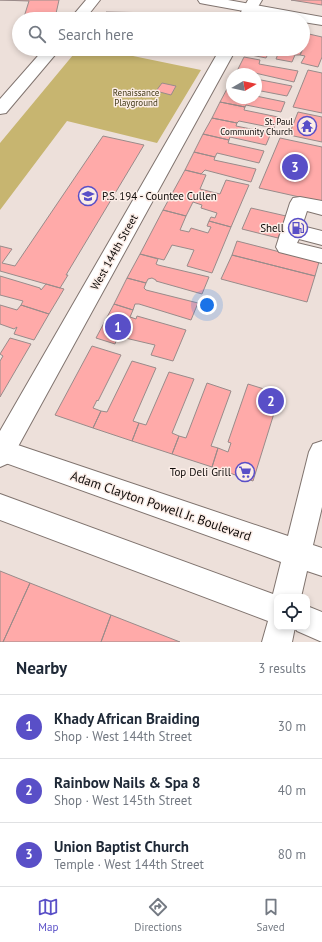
<!DOCTYPE html>
<html lang="en">
<head>
<meta charset="utf-8">
<style>
	:root { --surface:#fff; --page:#f2f2f3; --text:#1f2937; --muted:#747a83; --line:#e0e1e3; --accent:#594fc7 }
	body { margin:0; font-family:"PT Sans",sans-serif; background:var(--page); color:var(--text) }
	.controls { position:absolute; right:12px; bottom:12px; display:grid; overflow:hidden; border-radius:8px; box-shadow:0 2px 6px #0003 }
	.controls button { width:36px; height:36px; display:grid; place-items:center; padding:0; border:0; border-bottom:1px solid var(--line); background:var(--surface); color:var(--text); font:20px sans-serif }
	.compass { position:absolute; left:226px; top:68px; width:36px; height:36px; border-radius:50%; background:var(--surface); box-shadow:0 2px 6px #0003; rotate:81deg }
	.you { position:absolute; left:207px; top:305px; width:14px; height:14px; margin:-10px; border:3px solid #fff; border-radius:50%; background:#1a73e8; box-shadow:0 0 0 6px #1a73e833 }
	.badge { display:grid; place-items:center; width:26px; height:26px; border-radius:50%; background:var(--accent); color:#fff; font-size:13px; font-weight:700 }
	.pin { position:absolute; translate:-50% -50%; border:2px solid #fff; box-shadow:0 1px 4px #0006 }
	.list { margin:0; padding:0; list-style:none }
	h2 { display:flex; justify-content:space-between; align-items:center; height:52px; margin:0; padding:0 16px; font-size:17px }
	h2 small { font-size:13px; font-weight:400; color:var(--muted) }
	.list li { display:grid; grid-template-columns:26px 1fr auto; gap:12px; align-items:center; box-sizing:border-box; height:64px; padding:0 16px; border-top:1px solid var(--line) }
	.list b { display:block; font-size:15px; white-space:nowrap }
	.list p { margin:0; font-size:13px; white-space:nowrap; color:var(--muted) }
	.list em { font-size:13px; font-style:normal; color:var(--muted) }
	.icon { flex:none; width:22px; height:22px; fill:none; stroke:currentColor; stroke-width:2; stroke-linecap:round; stroke-linejoin:round }
	.map { position:relative; flex:none; width:322px; height:642px; overflow:hidden }
	.search { position:absolute; background:var(--surface); box-shadow:0 2px 6px #0003; left:12px; right:12px; top:12px; height:44px; display:flex; align-items:center; gap:10px; box-sizing:border-box; padding:0 14px; border-radius:22px; color:var(--muted); font-size:15px }
	.sheet { height:244px; background:var(--surface) }
	nav { display:flex; justify-content:space-around; align-items:center; box-sizing:border-box; height:56px; border-top:1px solid var(--line); background:var(--surface); font-size:11px; color:var(--muted) }
	nav a { display:grid; justify-items:center; gap:2px }
	nav .on { color:var(--accent) }
	.map>svg:first-child { display:block }
</style>
</head>
<body>
<div class="map">
<svg width="322" height="642" viewBox="0 0 322 642">
	<rect width="100%" height="100%" fill="#ede0da"/>
	<!-- green -->
	<path fill="#c7b570" d="M78 49H99L201 70 157 143 67 121 0 210V143Z"/>
	<!-- building -->
	<path fill="#ffaaa9" stroke="#998b8a" d="M0 0H59L55 18 24 17 29 1Z
		M291 0H322V5Z
		M106 12 160 13V19H173V16L204 17V19H104Z
		M303 33 309 34 303 48Z
		M309 34 322 37V57L318 67 301 63 305 56 300 55Z
		M248 49H275L270 50 266 58 246 54Z
		M280 49H303L300 55H295L292 62 276 59Z
		M244 57 260 60 259 64 298 71 294 82 255 73H236Z
		M308 70 322 73V113L293 107Z
		M256 79 292 86 287 96 256 90Z
		M162 83 176 86 171 95 156 91Z
		M228 87 232 88V98H256V96L285 102 281 112 246 105 245 107 220 102Z
		M220 102 245 107 244 110 278 117 274 128 239 121 237 123 212 118Z
		M298 112 322 117V142L289 135Z
		M212 118 237 123 236 126 271 133 266 145 230 137 229 140 203 134Z
		M203 134 229 140 228 143 264 151 259 163 217 153 215 157 194 152Z
		M103 136 144 145 66 275H68L60 288 0 271V246L12 249 2 263 15 266Z
		M280 138 322 147V202L259 188Z
		M194 152 215 157 214 160 256 169 251 182 205 170 201 174 185 170Z
		M185 170 206 175 200 189 220 194 226 180 249 185 231 227 209 221 211 217 215 218 217 213 201 208 202 205 193 202 186 216 163 210Z
		M251 208 286 216 278 238 242 229Z
		M163 210 186 216 180 230 189 232 191 228 208 233 211 227 207 226 209 221 231 227 212 273 187 266 194 250 172 245 164 260 140 254Z
		M237 241 319 262 315 276 232 255Z
		M140 254 158 259 156 264 158 265 209 277 202 294 156 281V280L152 278 148 279 146 283 127 278Z
		M232 255 315 276 307 302 221 279Z
		M0 276 40 288 41 290 46 284 64 289 49 314 21 305 23 301 0 295Z
		M127 278 146 283 144 288 146 290 198 303 191 320 139 304H135L133 310 114 304Z
		M114 304 133 310 130 317 136 319 137 316 186 330 173 361 151 355 155 345 121 337 117 338 115 344 96 338Z
		M0 305 17 310 21 305 49 314 34 340 14 334 17 327 14 329 0 324Z
		M10 338 31 344 0 397V361L3 356 0 354Z
		M92 346 121 355 98 401 97 400 93 408 101 411 93 428 55 415Z
		M132 361 156 368 133 421 139 423 132 441 93 428 101 411 107 412Z
		M169 372 194 379 172 433 179 436 172 454 132 441 139 423 146 425Z
		M207 383 231 391 211 446 218 448 212 467 172 454 179 436 186 438Z
		M248 384 280 394 253 481 212 467 218 448 228 452 231 443 228 442Z
		M0 571 30 583 3 642H0Z
		M30 583 111 615 101 642H3Z
		M111 615 180 642H101Z"/>
	<g fill="none" stroke-linecap="round" stroke-linejoin="round">
		<defs>
			<path id="minor" d="M86 0H100L85 19H70Z
				M248 0H262L251 19H237Z
				M44 49H60L6 113 0 114V99Z
				M220 49H236L9 463 0 467V431Z
				M300 197 322 201V215L307 211 302 226 322 231V245L299 239 297 243 322 249V263L279 252 276 247 290 203 293 198Z"/>
			<path id="major" d="M198 0H228L322 17V25L303 22V19H287L205 4 200 3Z
				M0 439 288 536 309 452 313 444 322 441V507L313 545 322 548V576L307 571 301 597H277V627H307V606L322 612V642L297 631 295 627 292 642H262L268 621 0 520V494L273 594 281 562 0 461Z"/>
		</defs>
		<!-- minor casing -->
		<use href="#minor" stroke="#80746f" stroke-width="2"/>
		<!-- major casing -->
		<use href="#major" stroke="#80746f" stroke-width="2"/>
		<!-- minor -->
		<use href="#minor" fill="#fff" fill-rule="evenodd"/>
		<!-- major -->
		<use href="#major" fill="#fff" fill-rule="evenodd"/>
	</g>
	<!-- icons -->
	<defs>
		<symbol id="temple-ring" viewBox="-11 -11 22 22"><circle r="9.5" fill="#fbede7" stroke="#594fc7" stroke-width="1.5"/><path d="M0-6L5-2H3V0L6.5 2.5H4V6H1.5V3h-3V6H-4V2.5H-6.5L-3 0V-2H-5Z" fill="#594fc7"/></symbol>
		<symbol id="school-ring" viewBox="-11 -11 22 22"><circle r="9.5" fill="#fbede7" stroke="#594fc7" stroke-width="1.5"/><path d="M0-5L7-2L0 1L-7-2ZM-4 1L0 2.5L4 1V4Q0 6-4 4Z" fill="#594fc7"/></symbol>
		<symbol id="fuel-ring" viewBox="-11 -11 22 22"><circle r="9.5" fill="#fbede7" stroke="#594fc7" stroke-width="1.5"/><path d="M-5.5-6h7V0h2V4h1.3V-2.5L3-4.5l.8-.8L6-3V5H2.5V1h-1V6h-7ZM-4.2-4.7v3.2H.2V-4.7Z" fill="#594fc7"/></symbol>
		<symbol id="supermarket-ring" viewBox="-11 -11 22 22"><circle r="9.5" fill="#fbede7" stroke="#594fc7" stroke-width="1.5"/><path d="M-6-5.5h2.5l.6 2H6L4.5 2H-2.5L-4.4-4H-6ZM-1.5 3.2a1.3 1.3 0 1 0 .1 0ZM3 3.2a1.3 1.3 0 1 0 .1 0Z" fill="#594fc7"/></symbol>
	</defs>
	<g fill-rule="evenodd">
		<use href="#temple-ring" x="296" y="115" width="22" height="22"/>
		<use href="#school-ring" x="77" y="185" width="22" height="22"/>
		<use href="#fuel-ring" x="287" y="217" width="22" height="22"/>
		<use href="#supermarket-ring" x="234" y="461" width="22" height="22"/>
	</g>
	<g text-anchor="middle" dominant-baseline="central" stroke-width="3" stroke-linejoin="round" paint-order="stroke">
		<!-- far-park labels -->
		<g font-size="9" fill="#433a18" stroke="#fbede7">
			<text x="136" y="92">Renaissance<tspan x="136" dy="10">Playground</tspan></text>
		</g>
		<!-- far-poi labels -->
		<g font-size="9" fill="#0f0b09" stroke="#fbede7" text-anchor="end">
			<text x="293" y="121">St. Paul<tspan x="293" dy="10">Community Church</tspan></text>
		</g>
		<!-- poi labels -->
		<g font-size="11" fill="#0f0b09" stroke="#fbede7" text-anchor="end">
			<text x="102" y="196" text-anchor="start">P.S. 194 - Countee Cullen</text>
			<text x="284" y="228">Shell</text>
			<text x="231" y="472">Top Deli Grill</text>
		</g>
		<!-- street labels -->
		<g font-size="11" fill="#0f0b09" stroke="#fbede7">
			<text transform="translate(114 252) rotate(-61)">West 144th Street</text>
		</g>
		<!-- near-street labels -->
		<g font-size="13" fill="#0f0b09" stroke="#fbede7">
			<text transform="translate(161 506) rotate(19)">Adam Clayton Powell Jr. Boulevard</text>
		</g>
	</g>
</svg>
<div class="controls">
<button><svg class="icon" aria-label="locate" viewBox="0 0 24 24"><circle cx="12" cy="12" r="6"/><path d="M12 2v4M12 18v4M2 12h4M18 12h4"/></svg></button>
</div>
<svg class="compass" viewBox="-18 -18 36 36"><path d="M0-13l5 13h-10z" fill="#e53935"/><path d="M0 13l5-13h-10z" fill="#747a83"/></svg>
<div class="you"></div>
<div class="pin badge" style="left:118px;top:327px">1</div>
<div class="pin badge" style="left:271px;top:401px">2</div>
<div class="pin badge" style="left:295px;top:167px">3</div>
<div class="search"><svg class="icon" aria-label="search" viewBox="0 0 24 24"><circle cx="10" cy="10" r="6"/><path d="M15 15l6 6"/></svg>Search here</div>
</div>
<section class="sheet">
<h2>Nearby<small>3 results</small></h2>
<ul class="list">
<li><span class="badge">1</span><div><b>Khady African Braiding</b><p>Shop · West 144th Street</p></div><em>30 m</em></li>
<li><span class="badge">2</span><div><b>Rainbow Nails &amp; Spa 8</b><p>Shop · West 145th Street</p></div><em>40 m</em></li>
<li><span class="badge">3</span><div><b>Union Baptist Church</b><p>Temple · West 144th Street</p></div><em>80 m</em></li>
</ul>
</section>
<nav>
<a class="on"><svg class="icon" aria-label="map" viewBox="0 0 24 24"><path d="M3 6l6-2 6 2 6-2v14l-6 2-6-2-6 2zM9 4v14M15 6v14"/></svg>Map</a>
<a><svg class="icon" aria-label="directions" viewBox="0 0 24 24"><path d="M12 3l9 9-9 9-9-9zM9 14v-3h6M13 9l2 2-2 2"/></svg>Directions</a>
<a><svg class="icon" aria-label="saved" viewBox="0 0 24 24"><path d="M7 4h10v16l-5-4-5 4z"/></svg>Saved</a>
</nav>
</body>
</html>
